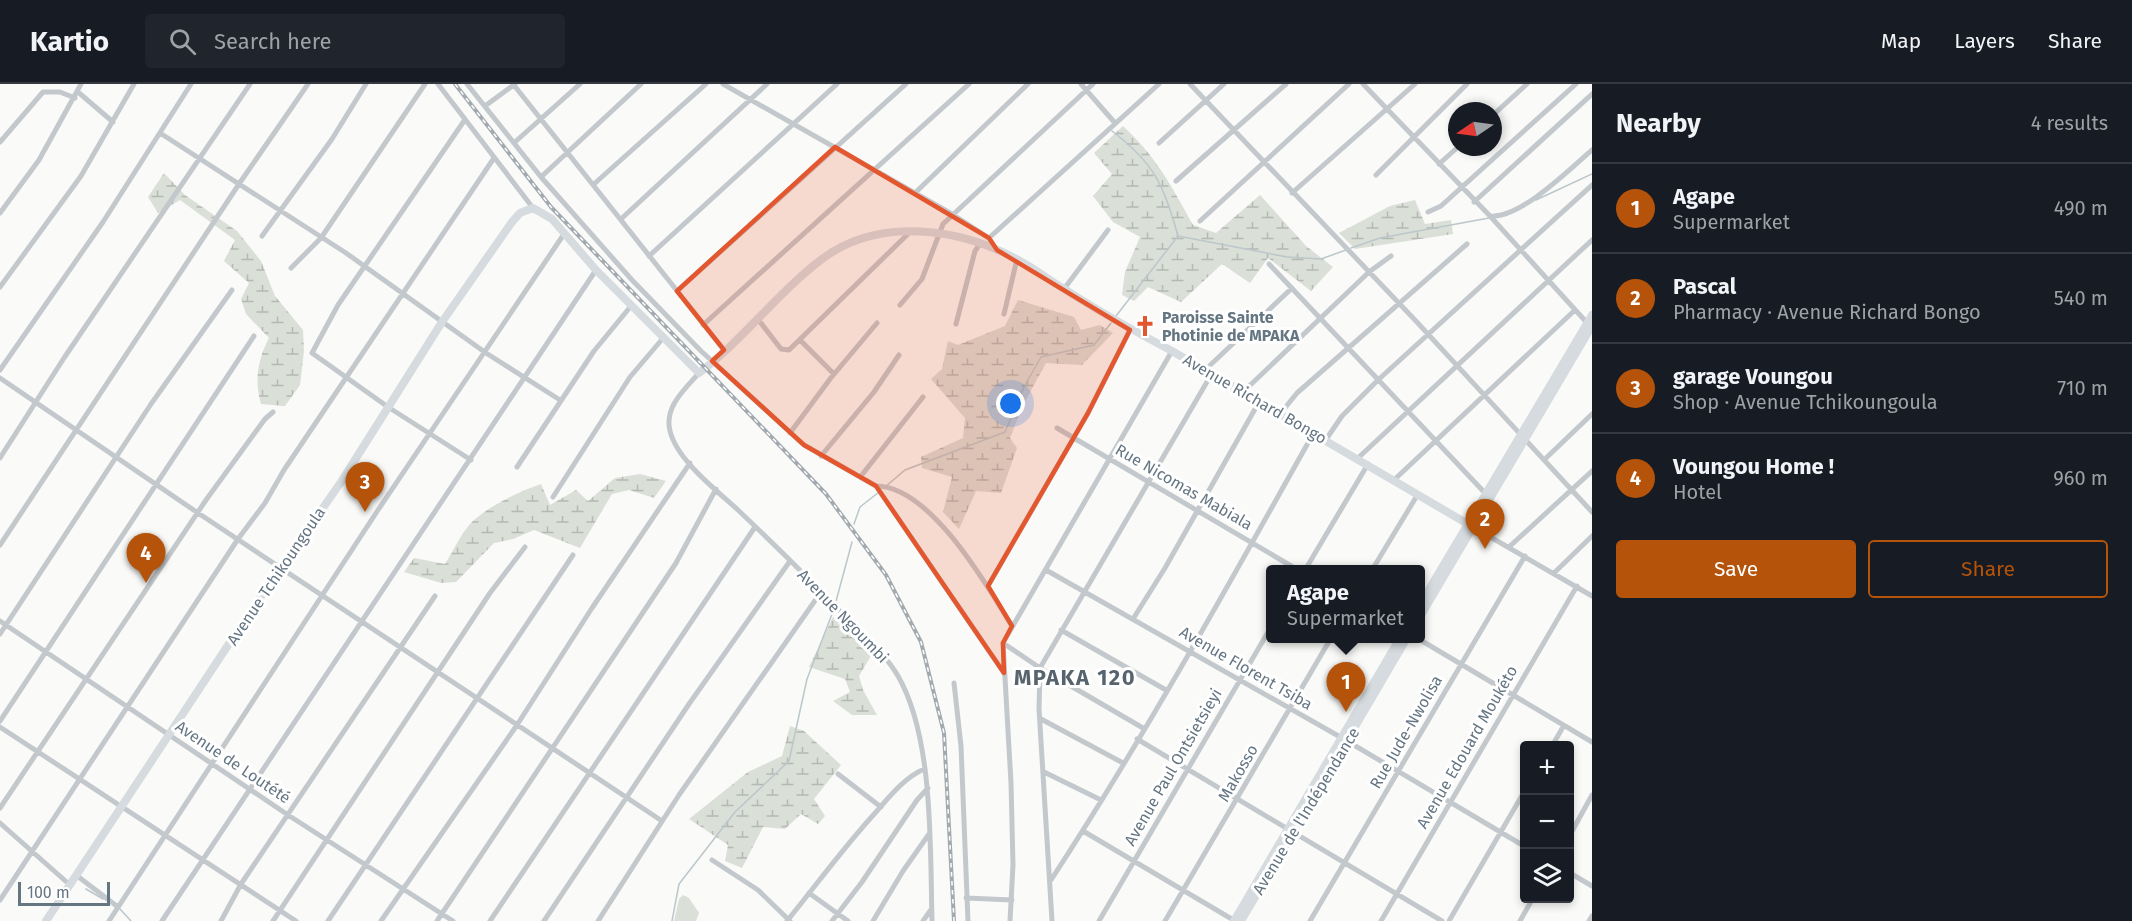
<!DOCTYPE html>
<html lang="en">
<head>
<meta charset="utf-8">
<style>
	:root { --surface:#171b24; --page:#20242c; --text:#f1f3f6; --muted:#9ea1a6; --line:#363941; --accent:#b45309 }
	body { margin:0; font-family:"Fira Sans",sans-serif; background:var(--page); color:var(--text) }
	.controls { position:absolute; right:18px; bottom:18px; display:grid; overflow:hidden; border-radius:6px; box-shadow:0 3px 9px #0003 }
	.controls button { width:54px; height:54px; display:grid; place-items:center; padding:0; border:0; border-bottom:2px solid var(--line); background:var(--surface); color:var(--text); font:30px sans-serif }
	.compass { position:absolute; left:1448px; top:18px; width:54px; height:54px; border-radius:50%; background:var(--surface); box-shadow:0 3px 9px #0003; rotate:257deg }
	.scale { position:absolute; left:18px; bottom:15px; width:92px; box-sizing:border-box; padding-left:6px; border:3px solid #657683; border-top:0; font-size:16px; line-height:21px; white-space:nowrap; color:#657683; -webkit-text-stroke:4px #fff; paint-order:stroke }
	.you { position:absolute; left:1011px; top:320px; width:21px; height:21px; margin:-15px; border:4px solid #fff; border-radius:50%; background:#1a73e8; box-shadow:0 0 0 9px #1a73e833 }
	.badge { display:grid; place-items:center; width:39px; height:39px; border-radius:50%; background:var(--accent); color:#fff; font-size:20px; font-weight:700 }
	.pin { position:absolute; translate:-50% -50px; filter:drop-shadow(0 2px 3px #0008) }
	.pin::after { content:''; position:absolute; top:32px; width:21px; height:18px; background:inherit; clip-path:polygon(0 0,100% 0,50% 100%) }
	.popup { position:absolute; left:1266px; top:481px; width:159px; height:78px; box-sizing:border-box; display:grid; place-content:center; border-radius:6px; background:var(--surface); filter:drop-shadow(0 2px 4px #0005); font-size:20px; white-space:nowrap; color:var(--muted) }
	.popup b { font-size:22px; color:var(--text) }
	.popup::after { content:''; position:absolute; left:50%; top:100%; margin-left:-12px; border:12px solid transparent; border-top-color:var(--surface) }
	.list { margin:0; padding:0; list-style:none }
	h2 { display:flex; justify-content:space-between; align-items:center; height:78px; margin:0; padding:0 24px; font-size:26px }
	h2 small { font-size:20px; font-weight:400; color:var(--muted) }
	.list li { display:grid; grid-template-columns:39px 1fr auto; gap:18px; align-items:center; box-sizing:border-box; height:90px; padding:0 24px; border-top:2px solid var(--line) }
	.list b { display:block; font-size:22px; white-space:nowrap }
	.list p { margin:0; font-size:20px; white-space:nowrap; color:var(--muted) }
	.list em { font-size:20px; font-style:normal; color:var(--muted) }
	.actions { display:flex; gap:12px; padding:18px 24px }
	.actions a { flex:1; padding:14px 0; border:2px solid var(--accent); border-radius:6px; text-align:center; font-size:21px; color:var(--accent) }
	.actions .main { background:var(--accent); color:#fff }
	.icon { flex:none; width:33px; height:33px; fill:none; stroke:currentColor; stroke-width:2; stroke-linecap:round; stroke-linejoin:round }
	.map { position:relative; flex:none; width:1592px; height:837px; overflow:hidden }
	header { display:flex; align-items:center; gap:36px; box-sizing:border-box; height:84px; padding:0 30px; background:var(--surface); border-bottom:2px solid var(--line) }
	header strong { font-size:28px }
	nav { display:flex; gap:33px; margin-inline-start:auto; font-size:21px }
	.search { width:420px; height:54px; background:var(--page); display:flex; align-items:center; gap:15px; box-sizing:border-box; padding:0 21px; border-radius:6px; color:var(--muted); font-size:22px }
	main { display:flex }
	aside { flex:1; background:var(--surface) }
	.map>svg:first-child { display:block }
</style>
</head>
<body>
<header>
<strong>Kartio</strong>
<div class="search"><svg class="icon" aria-label="search" viewBox="0 0 24 24"><circle cx="10" cy="10" r="6"/><path d="M15 15l6 6"/></svg>Search here</div>
<nav><a>Map</a><a>Layers</a><a>Share</a></nav>
</header>
<main>
<div class="map">
<svg width="1592" height="837" viewBox="0 0 1592 837">
	<defs>
		<pattern id="wetland-marsh" width="20" height="14" patternUnits="userSpaceOnUse" patternTransform="scale(1.5)"><rect width="20" height="14" fill="#dadfd7"/><path d="M1 5h8M5 5V1M11 12h8M15 12V8" fill="none" stroke="#b4b9b4"/></pattern>
	</defs>
	<rect width="100%" height="100%" fill="#fafaf8"/>
	<!-- grass -->
	<path fill="#dadfd7" d="M683 811 689 814 699 829 696 837H674L679 815Z"/>
	<!-- wetland -->
	<path fill="url(#wetland-marsh)" d="M1123 42C1157 74 1171 101 1193 141L1216 149 1260 111 1306 162 1333 183 1311 207 1268 174 1250 199 1222 180 1181 218 1148 203 1134 217 1122 211 1125 188 1140 153 1113 138 1093 112 1112 90 1094 69Z
		M164 89 185 111 237 147 261 177 275 212 303 246 304 267 300 301 285 322 261 320C254 296 258 275 269 254L246 230 241 215 249 199 224 177 235 156 180 116 158 129 148 113Z
		M1415 116 1425 140 1451 136 1453 150 1355 165 1339 149 1390 122Z
		M1018 216 1074 233 1081 246 1100 241 1113 249 1082 281 1046 279 1022 323 1010 354 1017 364 1001 409 976 407 959 445 943 428 952 393 922 384 921 373 963 354 965 334 931 295 942 285 948 257 958 261 1005 242Z
		M640 390 666 397 654 414 629 406 612 410 580 464 534 446 513 455 494 459 456 498 441 499 404 488 414 474 445 480C454 466 462 447 474 436 493 420 518 408 541 400L550 421 576 406 588 417 615 394Z
		M833 533 840 537 872 570 859 592 863 606 877 631H852L833 617 850 608 845 595 809 583Z
		M790 642 804 647 841 681 814 715 825 732 818 740 801 730 785 745 763 743 742 784 725 777 728 761 689 735 748 688 782 672Z"/>
	<g fill="none" stroke-linecap="round" stroke-linejoin="round">
		<!-- stream -->
		<path stroke="#bbc7cb" stroke-width="1.5" d="M1112 47C1154 79 1164 101 1178 152
			M1536 116 1592 90
			M1351 164 1380 154 1489 134
			M1116 232 1178 152 1287 173 1321 175 1346 166
			M885 403 905 386 1005 348 1024 303 1041 273 1094 261 1111 239
			M854 440 860 423 879 408
			M835 521 852 458
			M86 805 103 815
			M120 825 131 837
			M672 837 679 800 735 728 789 677 807 595 834 525"/>
		<!-- street -->
		<path stroke="#c3c8cc" stroke-width="5" d="M438 0 533 124
			M467 0 541 93 632 196 701 267 804 361 876 402 1004 589
			M513 0 724 266
			M723 0 952 130 989 154 996 165
			M1081 0 1115 39
			M1190 0 1415 236 1592 428
			M1363 0 1490 132 1589 241
			M78 8 113 38
			M485 22 515 0
			M1493 31 1527 0
			M464 37 338 221 312 269 388 323 471 376
			M160 49 346 169 486 269 560 316
			M0 58 43 8H60L75 14
			M515 58 580 0
			M1159 59 1224 0
			M1439 80 1458 63
			M1376 91 1467 0
			M541 93 641 0
			M1176 97 1286 0
			M594 100 706 0
			M916 108 1028 0
			M1292 109 1415 0
			M1474 118 1592 10
			M1428 128 1441 122 1576 0
			M0 129 39 76 81 0
			M1490 132C1520 135 1570 85 1592 66
			M621 135 767 0
			M1200 137 1349 0
			M262 152 332 55 366 0
			M989 154 1159 0
			M649 172 837 0
			M1269 180 1485 409
			M291 184 321 154 425 0
			M0 203 81 92 134 0
			M1064 205 1108 146
			M677 207 906 0
			M900 221 922 195 943 140 1093 0
			M1004 230 1017 175
			M757 234 781 265 789 266 910 148
			M956 240 975 167 980 160
			M703 241 969 0
			M801 257 834 290
			M0 286 103 138 191 0
			M1205 286 1292 204
			M699 289C684 306 664 323 670 347 677 376 716 406 738 426 776 462 814 499 850 538 867 555 886 571 898 592 934 654 930 766 932 837
			M0 294 198 429 662 737
			M1243 308 1369 188 1391 172
			M1280 330 1297 309 1467 160
			M1057 344 1298 486
			M790 349 830 295 877 239
			M1325 357 1342 332 1378 296 1592 101
			M821 372 874 308 899 271
			M0 374 64 274 250 0
			M1358 374 1592 156
			M1544 376 1592 330
			M517 383 594 267 631 222
			M861 392 923 313
			M1394 396 1575 226
			M876 402C930 402 986 500 1012 542
			M553 413 630 293 664 253
			M1473 443 1592 512
			M0 461 239 100 308 0
			M1509 463 1592 387
			M1046 486 1342 654 1524 762
			M1305 486 1368 380
			M1372 486 1418 410
			M1554 489 1592 452
			M988 502 1088 329 1130 246
			M1133 535 1165 484 1259 318
			M0 537 288 731 453 837
			M1061 546 1166 606
			M0 550 151 320 232 206
			M1417 554 1592 658
			M1003 559 1040 584 1143 644
			M954 599 961 662 968 837
			M1041 635 1123 679
			M0 637 254 252
			M0 643 296 837
			M1137 655 1442 837
			M1552 662 1563 643
			M1044 688 1101 716
			M838 690 881 723
			M0 724 206 416 265 335 273 328
			M0 739 70 801
			M1083 747 1235 837
			M1570 751 1592 711
			M712 776 758 806 790 837
			M1570 789 1592 802
			M76 791 118 823
			M1051 796C1145 652 1229 500 1313 350
			M809 809 848 837
			M966 814 1012 816
			M0 816 238 455 265 419 284 386 494 74
			M109 837 378 426 564 150
			M162 837 596 186
			M221 837 241 800 435 512
			M273 837 490 509 525 463
			M328 837 573 471
			M381 837 517 641 592 524 690 379
			M437 837 676 479 716 405
			M490 837 755 443
			M544 837 689 620 790 477
			M598 837 679 711 821 508
			M787 837C817 800 844 763 876 728 890 712 904 694 924 685
			M832 837 862 798 917 716 928 704
			M873 837 903 787 929 750
			M923 837 930 827
			M1010 837 1013 781 1011 699 1003 559 1172 267
			M1052 837 1039 625 1040 584 1211 291
			M1099 837 1271 543
			M1165 837 1331 554
			M1310 837 1525 472
			M1381 837 1577 502
			M1449 837 1524 708
			M1520 837 1533 814
			M1589 837 1592 832"/>
		<!-- secondary -->
		<path stroke="#d6dbdf" stroke-width="8" d="M1421 519 1592 231
			M1421 531 1592 242
			M46 837 244 537 341 398 442 238 512 138 520 129 533 124 552 135 596 186 699 289C743 256 777 209 822 175 879 132 961 144 1020 177 1036 185 1050 197 1066 206 1100 228 1136 248 1172 267L1473 443
			M1234 837 1400 554
			M1241 837 1407 554"/>
		<defs>
			<path id="rail" d="M455 0 551 123 826 410 886 491 921 558 944 649 954 837"/>
		</defs>
		<!-- rail casing -->
		<use href="#rail" stroke="#a2aab0" stroke-width="4"/>
		<!-- rail -->
		<use href="#rail" stroke="#fff" stroke-width="1.5" stroke-dasharray="4.5" stroke-linecap="butt"/>
	</g>
	<!-- marked area -->
	<path fill="#e4572e" fill-opacity="0.2" stroke="#e4572e" stroke-width="4.5" stroke-linejoin="round" d="M835 63 989 154 997 166 1130 246 1088 329 988 502 1012 542 1003 559 1004 589 876 402 804 361 712 277 724 266 677 207Z"/>
	<!-- icons -->
	<defs>
		<symbol id="church-bare" viewBox="-9 -9 18 18"><path d="M-1.2-6h2.4v3.5h3.3v2.4h-3.3V6h-2.4V-.1h-3.3v-2.4h3.3Z" fill="#e4572e" stroke="#fff" stroke-width="2.5" paint-order="stroke"/></symbol>
	</defs>
	<g fill-rule="evenodd">
		<use href="#church-bare" x="1130" y="227" width="30" height="30"/>
	</g>
	<g text-anchor="middle" dominant-baseline="central" stroke-width="6" stroke-linejoin="round" paint-order="stroke">
		<!-- poi labels -->
		<g font-size="16" font-weight="bold" fill="#657683" stroke="#fff" text-anchor="start">
			<text x="1162" y="233">Paroisse Sainte<tspan x="1162" dy="18">Photinie de MPAKA</tspan></text>
		</g>
		<!-- street labels -->
		<g font-size="16" fill="#657683" stroke="#fff">
			<text transform="translate(1255 315) rotate(30)">Avenue Richard Bongo</text>
			<text transform="translate(1184 403) rotate(30)">Rue Nicomas Mabiala</text>
			<text transform="translate(276 492) rotate(-56)">Avenue Tchikoungoula</text>
			<text transform="translate(843 532) rotate(46)">Avenue Ngoumbi</text>
			<text transform="translate(1246 584) rotate(30)">Avenue Florent Tsiba</text>
			<text transform="translate(1406 648) rotate(-60)">Rue Jude-Nwolisa</text>
			<text transform="translate(1467 663) rotate(-60)">Avenue Edouard Moukéto</text>
			<text transform="translate(233 678) rotate(34)">Avenue de Loutété</text>
			<text transform="translate(1173 683) rotate(-60)">Avenue Paul Ontsietsieyi</text>
			<text transform="translate(1238 689) rotate(-60)">Makosso</text>
			<text transform="translate(1306 727) rotate(-59)">Avenue de l'Indépendance</text>
		</g>
		<!-- district labels -->
		<g font-size="22" font-weight="bold" letter-spacing="1.5" fill="#57646e" stroke="#fff">
			<text x="1075" y="593">MPAKA 120</text>
		</g>
	</g>
</svg>
<div class="controls">
<button>+</button>
<button>−</button>
<button><svg class="icon" aria-label="layers" viewBox="0 0 24 24"><path d="M12 4l9 5-9 5-9-5zM3 14l9 5 9-5"/></svg></button>
</div>
<svg class="compass" viewBox="-18 -18 36 36"><path d="M0-13l5 13h-10z" fill="#e53935"/><path d="M0 13l5-13h-10z" fill="#9ea1a6"/></svg>
<div class="scale">100 m</div>
<div class="you"></div>
<div class="pin badge" style="left:1346px;top:628px">1</div>
<div class="popup"><b>Agape</b>Supermarket</div>
<div class="pin badge" style="left:1485px;top:465px">2</div>
<div class="pin badge" style="left:365px;top:428px">3</div>
<div class="pin badge" style="left:146px;top:499px">4</div>
</div>
<aside>
<h2>Nearby<small>4 results</small></h2>
<ul class="list">
<li><span class="badge">1</span><div><b>Agape</b><p>Supermarket</p></div><em>490 m</em></li>
<li><span class="badge">2</span><div><b>Pascal</b><p>Pharmacy · Avenue Richard Bongo</p></div><em>540 m</em></li>
<li><span class="badge">3</span><div><b>garage Voungou</b><p>Shop · Avenue Tchikoungoula</p></div><em>710 m</em></li>
<li><span class="badge">4</span><div><b>Voungou Home !</b><p>Hotel</p></div><em>960 m</em></li>
</ul>
<div class="actions"><a class="main">Save</a><a>Share</a></div>
</aside>
</main>
</body>
</html>
